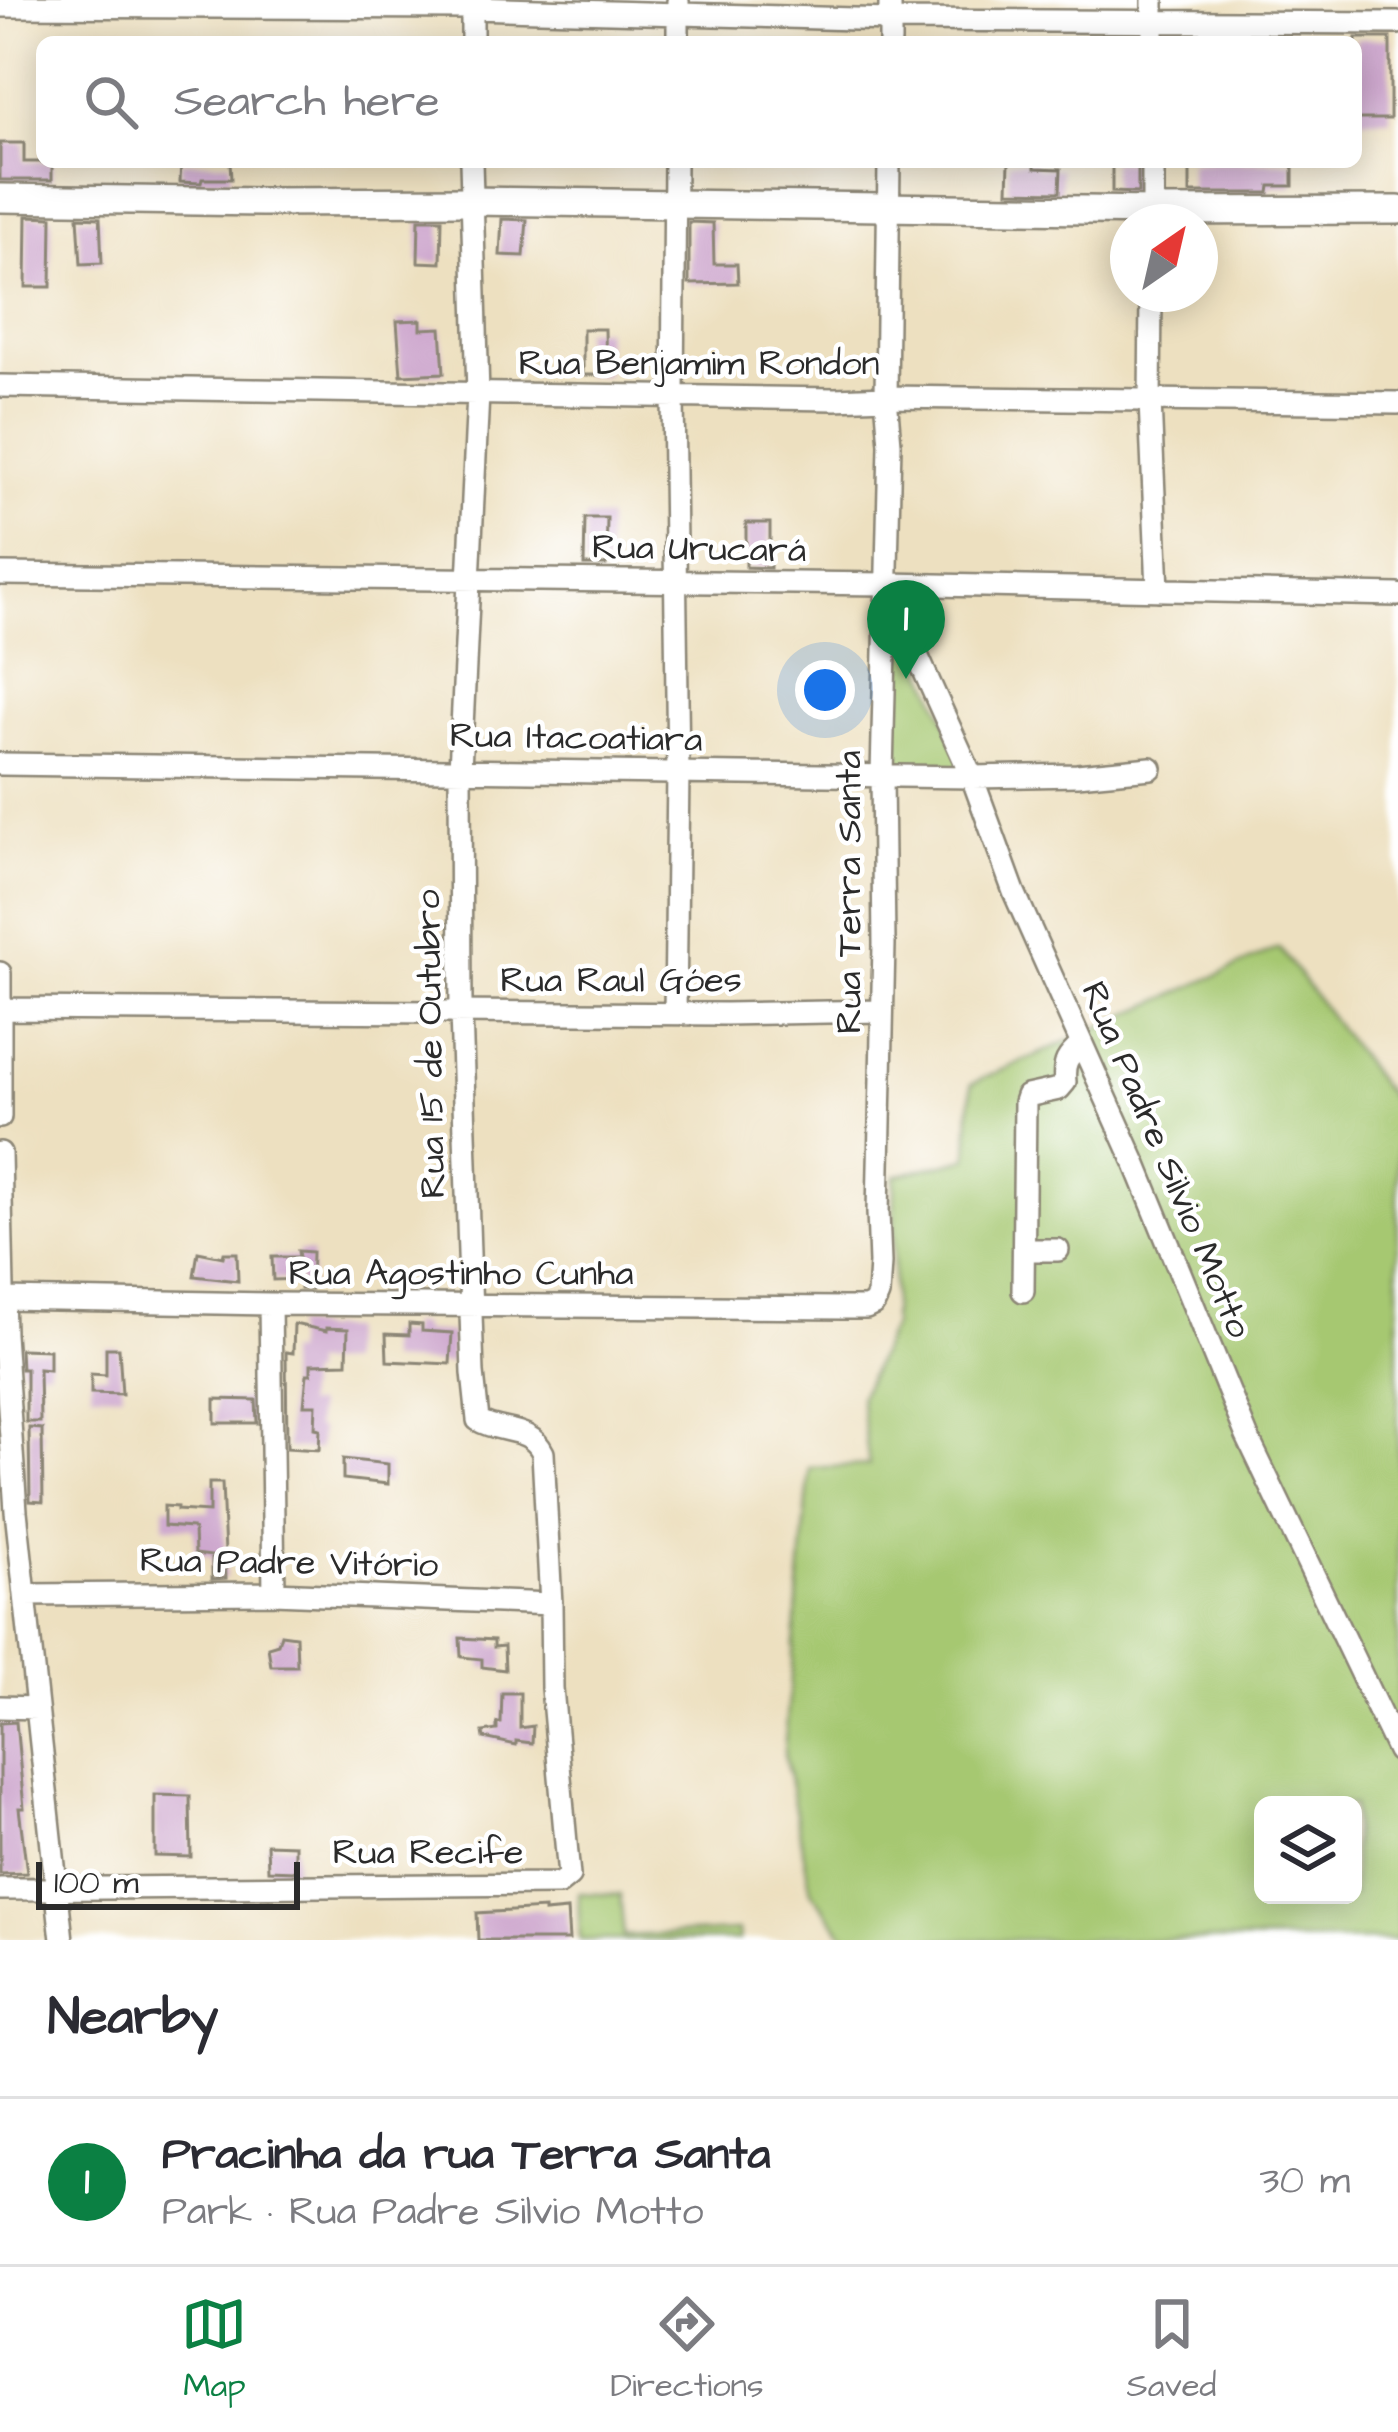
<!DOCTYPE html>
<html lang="en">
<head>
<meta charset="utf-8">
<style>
	:root { --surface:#fff; --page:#f7f7f7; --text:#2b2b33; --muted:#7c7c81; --line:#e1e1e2; --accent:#0b8043 }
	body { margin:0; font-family:"Architects Daughter",sans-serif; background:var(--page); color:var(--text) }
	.controls { position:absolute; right:36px; bottom:36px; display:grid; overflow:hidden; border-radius:18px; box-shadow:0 6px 30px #0003 }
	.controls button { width:108px; height:108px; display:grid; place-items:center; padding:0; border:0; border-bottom:3px solid var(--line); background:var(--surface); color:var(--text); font:60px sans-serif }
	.compass { position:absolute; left:1110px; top:204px; width:108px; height:108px; border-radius:50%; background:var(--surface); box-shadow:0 6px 30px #0003; rotate:34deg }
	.scale { position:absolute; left:36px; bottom:30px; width:264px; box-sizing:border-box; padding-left:12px; border:6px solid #2b2b2b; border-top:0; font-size:33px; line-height:42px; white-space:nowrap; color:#2b2b2b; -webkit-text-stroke:9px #fff; paint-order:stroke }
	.you { position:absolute; left:825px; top:690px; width:42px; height:42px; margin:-30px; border:9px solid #fff; border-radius:50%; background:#1a73e8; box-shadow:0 0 0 18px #1a73e833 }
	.badge { display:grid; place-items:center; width:78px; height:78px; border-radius:50%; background:var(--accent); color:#fff; font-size:39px; font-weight:700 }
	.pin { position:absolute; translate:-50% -99px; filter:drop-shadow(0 3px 6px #0008) }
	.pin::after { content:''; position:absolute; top:63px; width:42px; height:36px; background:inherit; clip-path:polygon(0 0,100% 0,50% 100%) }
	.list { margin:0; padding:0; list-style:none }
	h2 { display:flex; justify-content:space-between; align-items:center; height:156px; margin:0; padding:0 48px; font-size:51px }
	h2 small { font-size:39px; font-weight:400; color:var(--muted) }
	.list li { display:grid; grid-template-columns:78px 1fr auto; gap:36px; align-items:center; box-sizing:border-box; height:168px; padding:0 48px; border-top:3px solid var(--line) }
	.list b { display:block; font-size:45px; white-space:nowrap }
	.list p { margin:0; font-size:39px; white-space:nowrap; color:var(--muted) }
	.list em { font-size:39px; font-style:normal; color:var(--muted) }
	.icon { flex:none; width:66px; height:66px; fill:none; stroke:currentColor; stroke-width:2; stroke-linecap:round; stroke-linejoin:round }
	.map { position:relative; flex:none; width:1398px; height:1940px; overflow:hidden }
	.search { position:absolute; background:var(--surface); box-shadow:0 6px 30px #0003; left:36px; right:36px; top:36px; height:132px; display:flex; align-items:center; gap:30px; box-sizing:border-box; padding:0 42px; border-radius:18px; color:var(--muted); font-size:45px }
	.sheet { height:324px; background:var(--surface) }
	nav { display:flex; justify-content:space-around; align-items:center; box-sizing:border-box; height:168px; border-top:3px solid var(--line); background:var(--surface); font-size:33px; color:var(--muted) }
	nav a { display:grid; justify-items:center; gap:6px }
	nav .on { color:var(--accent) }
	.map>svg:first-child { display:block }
</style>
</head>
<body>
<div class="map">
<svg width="1398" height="1940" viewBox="0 0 1398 1940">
	<rect width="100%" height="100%" fill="#fff"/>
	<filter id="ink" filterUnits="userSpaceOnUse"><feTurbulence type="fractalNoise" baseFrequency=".00833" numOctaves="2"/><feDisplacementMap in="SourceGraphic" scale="24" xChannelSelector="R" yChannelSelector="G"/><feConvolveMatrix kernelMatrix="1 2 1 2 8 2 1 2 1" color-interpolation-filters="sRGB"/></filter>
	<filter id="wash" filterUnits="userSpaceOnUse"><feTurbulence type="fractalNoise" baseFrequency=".004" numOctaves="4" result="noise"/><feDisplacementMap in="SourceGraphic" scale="48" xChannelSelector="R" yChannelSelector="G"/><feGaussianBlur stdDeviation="2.7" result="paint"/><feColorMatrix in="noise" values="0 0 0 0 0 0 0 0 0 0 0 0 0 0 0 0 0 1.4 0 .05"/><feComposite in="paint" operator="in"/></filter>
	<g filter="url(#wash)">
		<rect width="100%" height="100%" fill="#ede0c0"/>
		<!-- green -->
		<path fill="#a6c871" stroke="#687a4e" stroke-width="3" fill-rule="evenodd" d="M888 584 969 775 882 774Z
			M1279 948 1398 1108V1940H848L811 1891 784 1752 810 1468 869 1465 860 1397 892 1325 895 1176 968 1158 971 1084ZM1263 1805H1353V1895H1263Z
			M578 1893 620 1895 624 1936 738 1931 739 1940H580Z"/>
		<g id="blocks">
			<!-- building -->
			<path fill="#cea7ce" d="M1356 38H1390V119H1356Z
				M0 143H24V162H52V180H0Z
				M181 162H230L231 179H202L201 183 180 182Z
				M1009 162H1035V168L1061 169 1060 192 1008 191Z
				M1112 162H1138V193L1112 192Z
				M1190 162H1293V186H1270L1269 193H1190Z
				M27 216 52 217 51 287H26Z
				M78 217 100 218 102 263 81 264Z
				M419 219H442L441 263 418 262Z
				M502 219 527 220 524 256 500 255Z
				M689 222 713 223 714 264H737L738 283 689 284Z
				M421 320V329L441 328 444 373 401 375 397 321Z
				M583 329H605L606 375H583Z
				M585 518H607L606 565H584Z
				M746 523H770V568L746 567Z
				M298 1251 312 1252 311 1289H300V1279L273 1280 272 1257H299Z
				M198 1252 223 1257 224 1253H237L238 1281 194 1276Z
				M294 1324 326 1331V1328L348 1329 347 1363 311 1364V1374H307L304 1405H316L315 1428 320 1429 319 1450 287 1448 286 1352 293 1353Z
				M409 1324 422 1325V1331L452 1333 450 1364 387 1361 386 1334 409 1335Z
				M106 1348H119L122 1394 91 1393V1374L106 1375Z
				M20 1349 49 1350V1370L39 1369 40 1422H26V1369H21Z
				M215 1399 256 1400 257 1423H215Z
				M29 1428 42 1429 43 1502 30 1501Z
				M343 1459 388 1464V1484L343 1479Z
				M209 1483H222L226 1578 212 1579V1556L195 1554 194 1530 192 1528 164 1526V1506L177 1507V1510L209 1512Z
				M281 1634 296 1636 297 1666H271L268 1647 278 1644Z
				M460 1638 494 1640V1647L504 1646 505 1670 482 1667V1659L461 1657Z
				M502 1693H520V1728L533 1726 532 1743 516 1741V1745L484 1738 483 1732 497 1730V1723H501Z
				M16 1722 24 1808H19L27 1873 0 1874V1723Z
				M155 1795 190 1796 191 1857 155 1856Z
				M267 1844 295 1845V1871L268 1870Z
				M544 1909V1912L567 1910 569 1940H478L477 1913Z"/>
		</g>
	</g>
	<g filter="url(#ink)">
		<use href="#blocks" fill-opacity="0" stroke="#8c8676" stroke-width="3"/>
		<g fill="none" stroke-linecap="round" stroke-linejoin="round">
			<defs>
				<path id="minor" d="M0 6 472 8 890 20 1398 23
					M472 42V0
					M678 42V1
					M890 42V0
					M1153 42V0
					M1153 221V162
					M1151 294 1150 401 1158 590
					M0 386 835 399 886 397 1398 403
					M0 574 888 584 1398 595
					M889 593 972 777 1014 892 1136 1165 1247 1436 1398 1751
					M0 764 972 777 1077 775 1151 768
					M0 973V1117
					M1 1009 726 1014 881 1011
					M675 1013 678 772 673 396 675 162
					M0 1153 4 1334 16 1511 62 1940
					M1024 1250H1058
					M1023 1291 1025 1102 1027 1096 1059 1089 1065 1082C1063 1062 1067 1057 1082 1044
					M4 1299 270 1304 844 1308H866L874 1304 878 1295 880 1263 878 1212 884 944 882 775 890 444 886 397 889 162
					M270 1304 274 1593
					M25 1595 274 1593 551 1604
					M0 1707 37 1708
					M0 1889 559 1884 569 1876 552 1688 551 1604 543 1453C530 1425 501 1434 478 1420L473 1373 461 1013 460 769 478 394 471 162"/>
				<path id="tertiary" d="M0 198 262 202 471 201 1153 211 1398 210"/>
			</defs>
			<!-- minor casing -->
			<use href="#minor" stroke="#8c8676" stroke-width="26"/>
			<!-- tertiary casing -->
			<use href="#tertiary" stroke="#8c8676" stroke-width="32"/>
			<!-- minor -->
			<use href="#minor" stroke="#fff" stroke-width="21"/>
			<!-- tertiary -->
			<use href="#tertiary" stroke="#fff" stroke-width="27"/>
		</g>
	</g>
	<g text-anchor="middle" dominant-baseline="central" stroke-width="9" stroke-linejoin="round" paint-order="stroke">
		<!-- street labels -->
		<g font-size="36" fill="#2b2b2b" stroke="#fff">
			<text x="699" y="363">Rua Benjamim Rondon</text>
			<text transform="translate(699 549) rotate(1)">Rua Urucará</text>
			<text transform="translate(576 738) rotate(1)">Rua Itacoatiara</text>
			<text transform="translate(849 892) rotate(-90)">Rua Terra Santa</text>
			<text x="621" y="980">Rua Raul Góes</text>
			<text transform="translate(431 1044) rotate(-91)">Rua 15 de Outubro</text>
			<text transform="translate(1166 1160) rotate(67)">Rua Padre Silvio Motto</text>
			<text x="461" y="1273">Rua Agostinho Cunha</text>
			<text transform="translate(289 1563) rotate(1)">Rua Padre Vitório</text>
			<text x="428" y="1852">Rua Recife</text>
		</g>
	</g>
</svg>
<div class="controls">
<button><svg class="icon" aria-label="layers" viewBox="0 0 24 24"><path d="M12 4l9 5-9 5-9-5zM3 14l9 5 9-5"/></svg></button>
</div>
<svg class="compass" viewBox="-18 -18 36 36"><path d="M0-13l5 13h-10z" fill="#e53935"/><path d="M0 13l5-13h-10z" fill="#7c7c81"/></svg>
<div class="scale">100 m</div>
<div class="you"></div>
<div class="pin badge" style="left:906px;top:679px">1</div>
<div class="search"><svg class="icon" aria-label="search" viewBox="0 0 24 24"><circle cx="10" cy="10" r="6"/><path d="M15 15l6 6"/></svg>Search here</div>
</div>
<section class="sheet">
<h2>Nearby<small></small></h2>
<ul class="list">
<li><span class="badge">1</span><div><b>Pracinha da rua Terra Santa</b><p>Park · Rua Padre Silvio Motto</p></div><em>30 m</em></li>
</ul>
</section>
<nav>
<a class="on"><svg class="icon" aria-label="map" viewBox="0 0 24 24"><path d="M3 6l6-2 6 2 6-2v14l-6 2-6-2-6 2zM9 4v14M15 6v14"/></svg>Map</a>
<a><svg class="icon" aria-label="directions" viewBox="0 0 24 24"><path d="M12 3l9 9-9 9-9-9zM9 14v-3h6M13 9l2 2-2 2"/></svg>Directions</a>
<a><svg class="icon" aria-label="saved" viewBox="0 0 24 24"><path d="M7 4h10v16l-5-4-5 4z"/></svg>Saved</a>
</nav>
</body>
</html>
